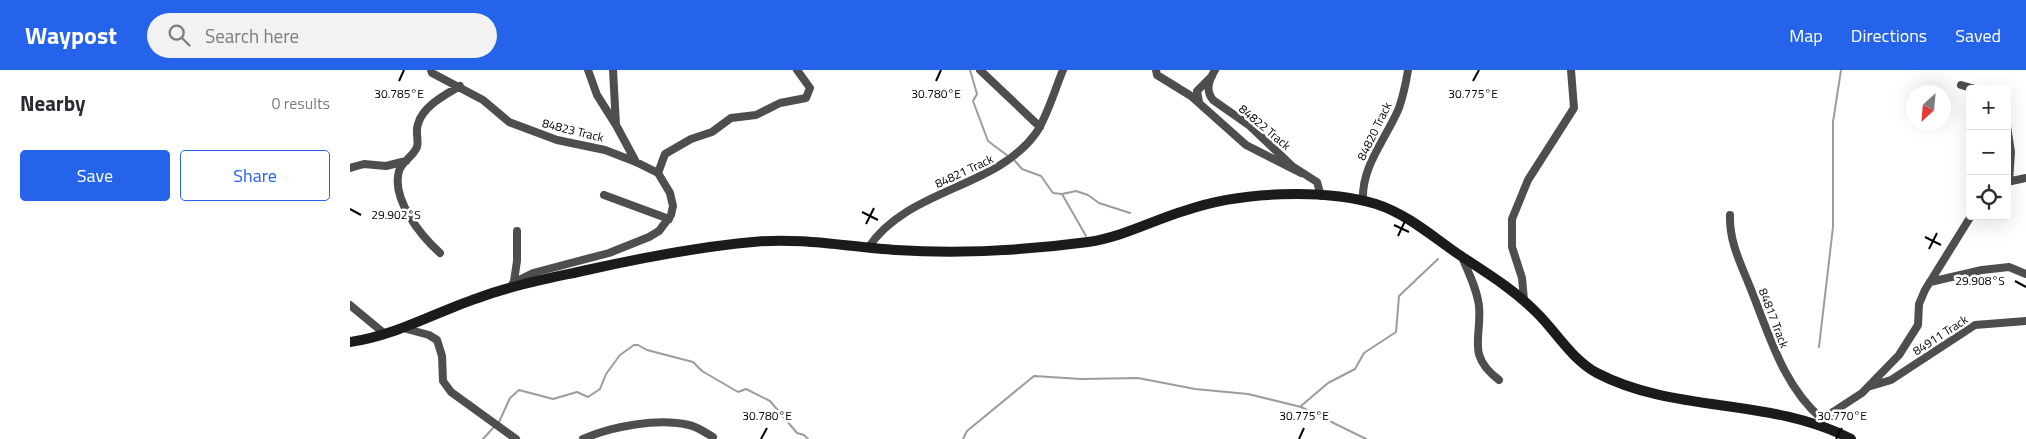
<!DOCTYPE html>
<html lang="en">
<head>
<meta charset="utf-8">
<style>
	:root { --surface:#fff; --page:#f2f2f3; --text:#2b2b33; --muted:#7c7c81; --line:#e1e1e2; --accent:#2563eb }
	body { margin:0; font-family:"Titillium Web",sans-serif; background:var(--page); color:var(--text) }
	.controls { position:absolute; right:15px; top:15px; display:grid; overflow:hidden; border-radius:5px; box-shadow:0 5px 20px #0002 }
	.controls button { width:45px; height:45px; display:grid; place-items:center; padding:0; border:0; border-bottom:1px solid var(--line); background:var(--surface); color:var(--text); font:25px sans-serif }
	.compass { position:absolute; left:1556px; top:15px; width:45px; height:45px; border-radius:50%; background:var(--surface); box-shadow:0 5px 20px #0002; rotate:206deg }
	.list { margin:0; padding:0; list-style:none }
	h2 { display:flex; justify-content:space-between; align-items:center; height:65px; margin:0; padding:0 20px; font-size:21px }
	h2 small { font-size:16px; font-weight:400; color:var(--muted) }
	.actions { display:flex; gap:10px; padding:15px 20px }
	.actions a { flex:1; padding:11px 0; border:1px solid var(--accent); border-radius:5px; text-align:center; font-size:18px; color:var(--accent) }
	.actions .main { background:var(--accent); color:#fff }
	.icon { flex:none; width:28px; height:28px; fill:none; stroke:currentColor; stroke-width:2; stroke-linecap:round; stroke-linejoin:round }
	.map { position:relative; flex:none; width:1676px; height:369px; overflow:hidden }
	header { display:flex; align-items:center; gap:30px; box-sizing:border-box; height:70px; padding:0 25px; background:var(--accent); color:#fff }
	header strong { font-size:24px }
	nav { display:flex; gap:28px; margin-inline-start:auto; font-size:18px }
	.search { width:350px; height:45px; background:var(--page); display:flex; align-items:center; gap:12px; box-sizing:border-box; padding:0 18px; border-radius:28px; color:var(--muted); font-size:19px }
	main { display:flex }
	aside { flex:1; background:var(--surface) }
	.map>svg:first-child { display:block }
</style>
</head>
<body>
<header>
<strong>Waypost</strong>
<div class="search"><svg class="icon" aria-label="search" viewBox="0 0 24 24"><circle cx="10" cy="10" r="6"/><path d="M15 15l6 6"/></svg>Search here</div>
<nav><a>Map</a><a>Directions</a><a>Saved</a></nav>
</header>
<main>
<aside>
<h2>Nearby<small>0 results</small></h2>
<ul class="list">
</ul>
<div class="actions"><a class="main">Save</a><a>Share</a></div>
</aside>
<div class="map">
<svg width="1676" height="369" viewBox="0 0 1676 369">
	<rect width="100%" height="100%" fill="#fff"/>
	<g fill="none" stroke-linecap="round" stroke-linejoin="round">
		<!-- stream -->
		<path stroke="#9c9c9c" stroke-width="2" d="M620 0 627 24 623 31 638 71 658 86
			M665 91 672 99 691 106 703 123 712 124 736 166
			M712 124 726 121 738 125 749 133 780 143
			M1469 277 1483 157V52L1491 0
			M951 336 978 313 1005 299 1014 283 1046 262 1049 226 1088 189
			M149 352 160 328 169 320 203 329 227 322 238 327 250 319 256 304 270 285 284 275H288L297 280 343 292 352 301 388 322 396 319 420 331 447 363 454 365 458 369
			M133 369 144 357
			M613 369 617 361 684 306 731 309 788 308 845 319 898 324 951 337 1016 369"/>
		<!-- street -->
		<path stroke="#4e4e4e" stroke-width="8" d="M81 0 82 3 133 30 159 52 207 70 255 80 286 92 308 103 320 123 323 136 321 145 309 161 299 167 259 183 183 203 163 213
			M238 0 247 25 266 55
			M263 0 266 55 286 92
			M630 0 690 57
			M806 0 807 5 841 26 896 75 951 103
			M865 0C859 10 855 20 863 30L900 56 942 96 967 112 971 126
			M1611 15 1625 19
			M849 32 847 21 862 6
			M1657 56 1661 82 1659 111
			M0 98 14 94 36 96 56 91
			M308 103 315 84 341 69 362 62 381 48 406 45 430 33 456 28 460 18 447 0
			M1657 112 1676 108
			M254 125 319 149
			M1013 131C1011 96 1036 69 1049 38 1053 26 1056 13 1058 0
			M1380 145C1379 173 1392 196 1402 222 1420 267 1434 317 1472 349
			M518 178C558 118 646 119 686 63 697 47 705 19 713 0
			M90 183C71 166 41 129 49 101 52 91 63 87 67 77 69 70 65 62 68 54 73 36 95 25 110 16
			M1111 185C1118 201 1127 219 1129 236 1132 268 1116 285 1149 310
			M164 211 167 191V161
			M1580 212 1632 200 1659 197 1676 204
			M1174 230 1172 208 1162 177V149L1178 110 1224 38 1221 0
			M0 235 35 264
			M53 258 79 265 87 270 92 286 93 311 101 322 166 369
			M1521 316 1541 310 1625 255 1676 251
			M1466 353 1512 323 1549 285 1568 255 1569 234 1575 220 1621 146
			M233 369C262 356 308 348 339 355 348 357 356 363 363 367"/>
		<!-- secondary -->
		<path stroke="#1b1b1b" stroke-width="10" d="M0 272C45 266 86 242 128 228 163 215 201 208 237 200 291 188 347 177 403 172 450 167 499 177 546 180 607 184 678 180 738 172 773 167 803 150 837 140 889 122 973 118 1026 134 1057 144 1082 166 1108 184 1135 202 1162 218 1185 241 1206 261 1221 289 1247 303 1325 344 1421 327 1501 369"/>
	</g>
	<!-- ticks -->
	<path fill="none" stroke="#000" stroke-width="2" d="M49 11 54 0M586 11 591 0M1123 11 1129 0M0 139 11 145M512 142 528 150M516 154 524 138M1044 155 1059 162M1048 166 1055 151M1575 167 1591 175M1579 179 1587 163M1665 211 1676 217M411 369 417 358M949 369 954 358M1486 369 1492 358"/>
	<g text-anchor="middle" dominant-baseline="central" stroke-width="5" stroke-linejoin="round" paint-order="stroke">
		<!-- street labels -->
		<g font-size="12" fill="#000" stroke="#fff">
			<text transform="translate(915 57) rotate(40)">84822 Track</text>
			<text transform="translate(223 60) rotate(14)">84823 Track</text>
			<text transform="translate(1024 61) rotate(-64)">84820 Track</text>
			<text transform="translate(614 101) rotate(-25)">84821 Track</text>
			<text transform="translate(1424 248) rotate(69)">84817 Track</text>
			<text transform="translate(1590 265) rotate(-33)">84911 Track</text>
		</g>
	</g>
	<g font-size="12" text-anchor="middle" fill="#000" stroke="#fff" stroke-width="5" stroke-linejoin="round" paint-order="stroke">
		<text x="49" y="28">30.785°E</text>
		<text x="586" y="28">30.780°E</text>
		<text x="1123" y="28">30.775°E</text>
		<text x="46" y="149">29.902°S</text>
		<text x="1630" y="215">29.908°S</text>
		<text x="417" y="350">30.780°E</text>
		<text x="954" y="350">30.775°E</text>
		<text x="1492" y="350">30.770°E</text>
	</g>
</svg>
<div class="controls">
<button>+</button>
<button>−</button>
<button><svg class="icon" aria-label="locate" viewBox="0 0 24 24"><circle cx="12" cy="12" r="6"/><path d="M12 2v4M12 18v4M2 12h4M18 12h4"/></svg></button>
</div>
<svg class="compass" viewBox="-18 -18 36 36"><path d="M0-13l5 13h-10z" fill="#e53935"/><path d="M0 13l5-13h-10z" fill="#7c7c81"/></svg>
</div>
</main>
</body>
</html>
